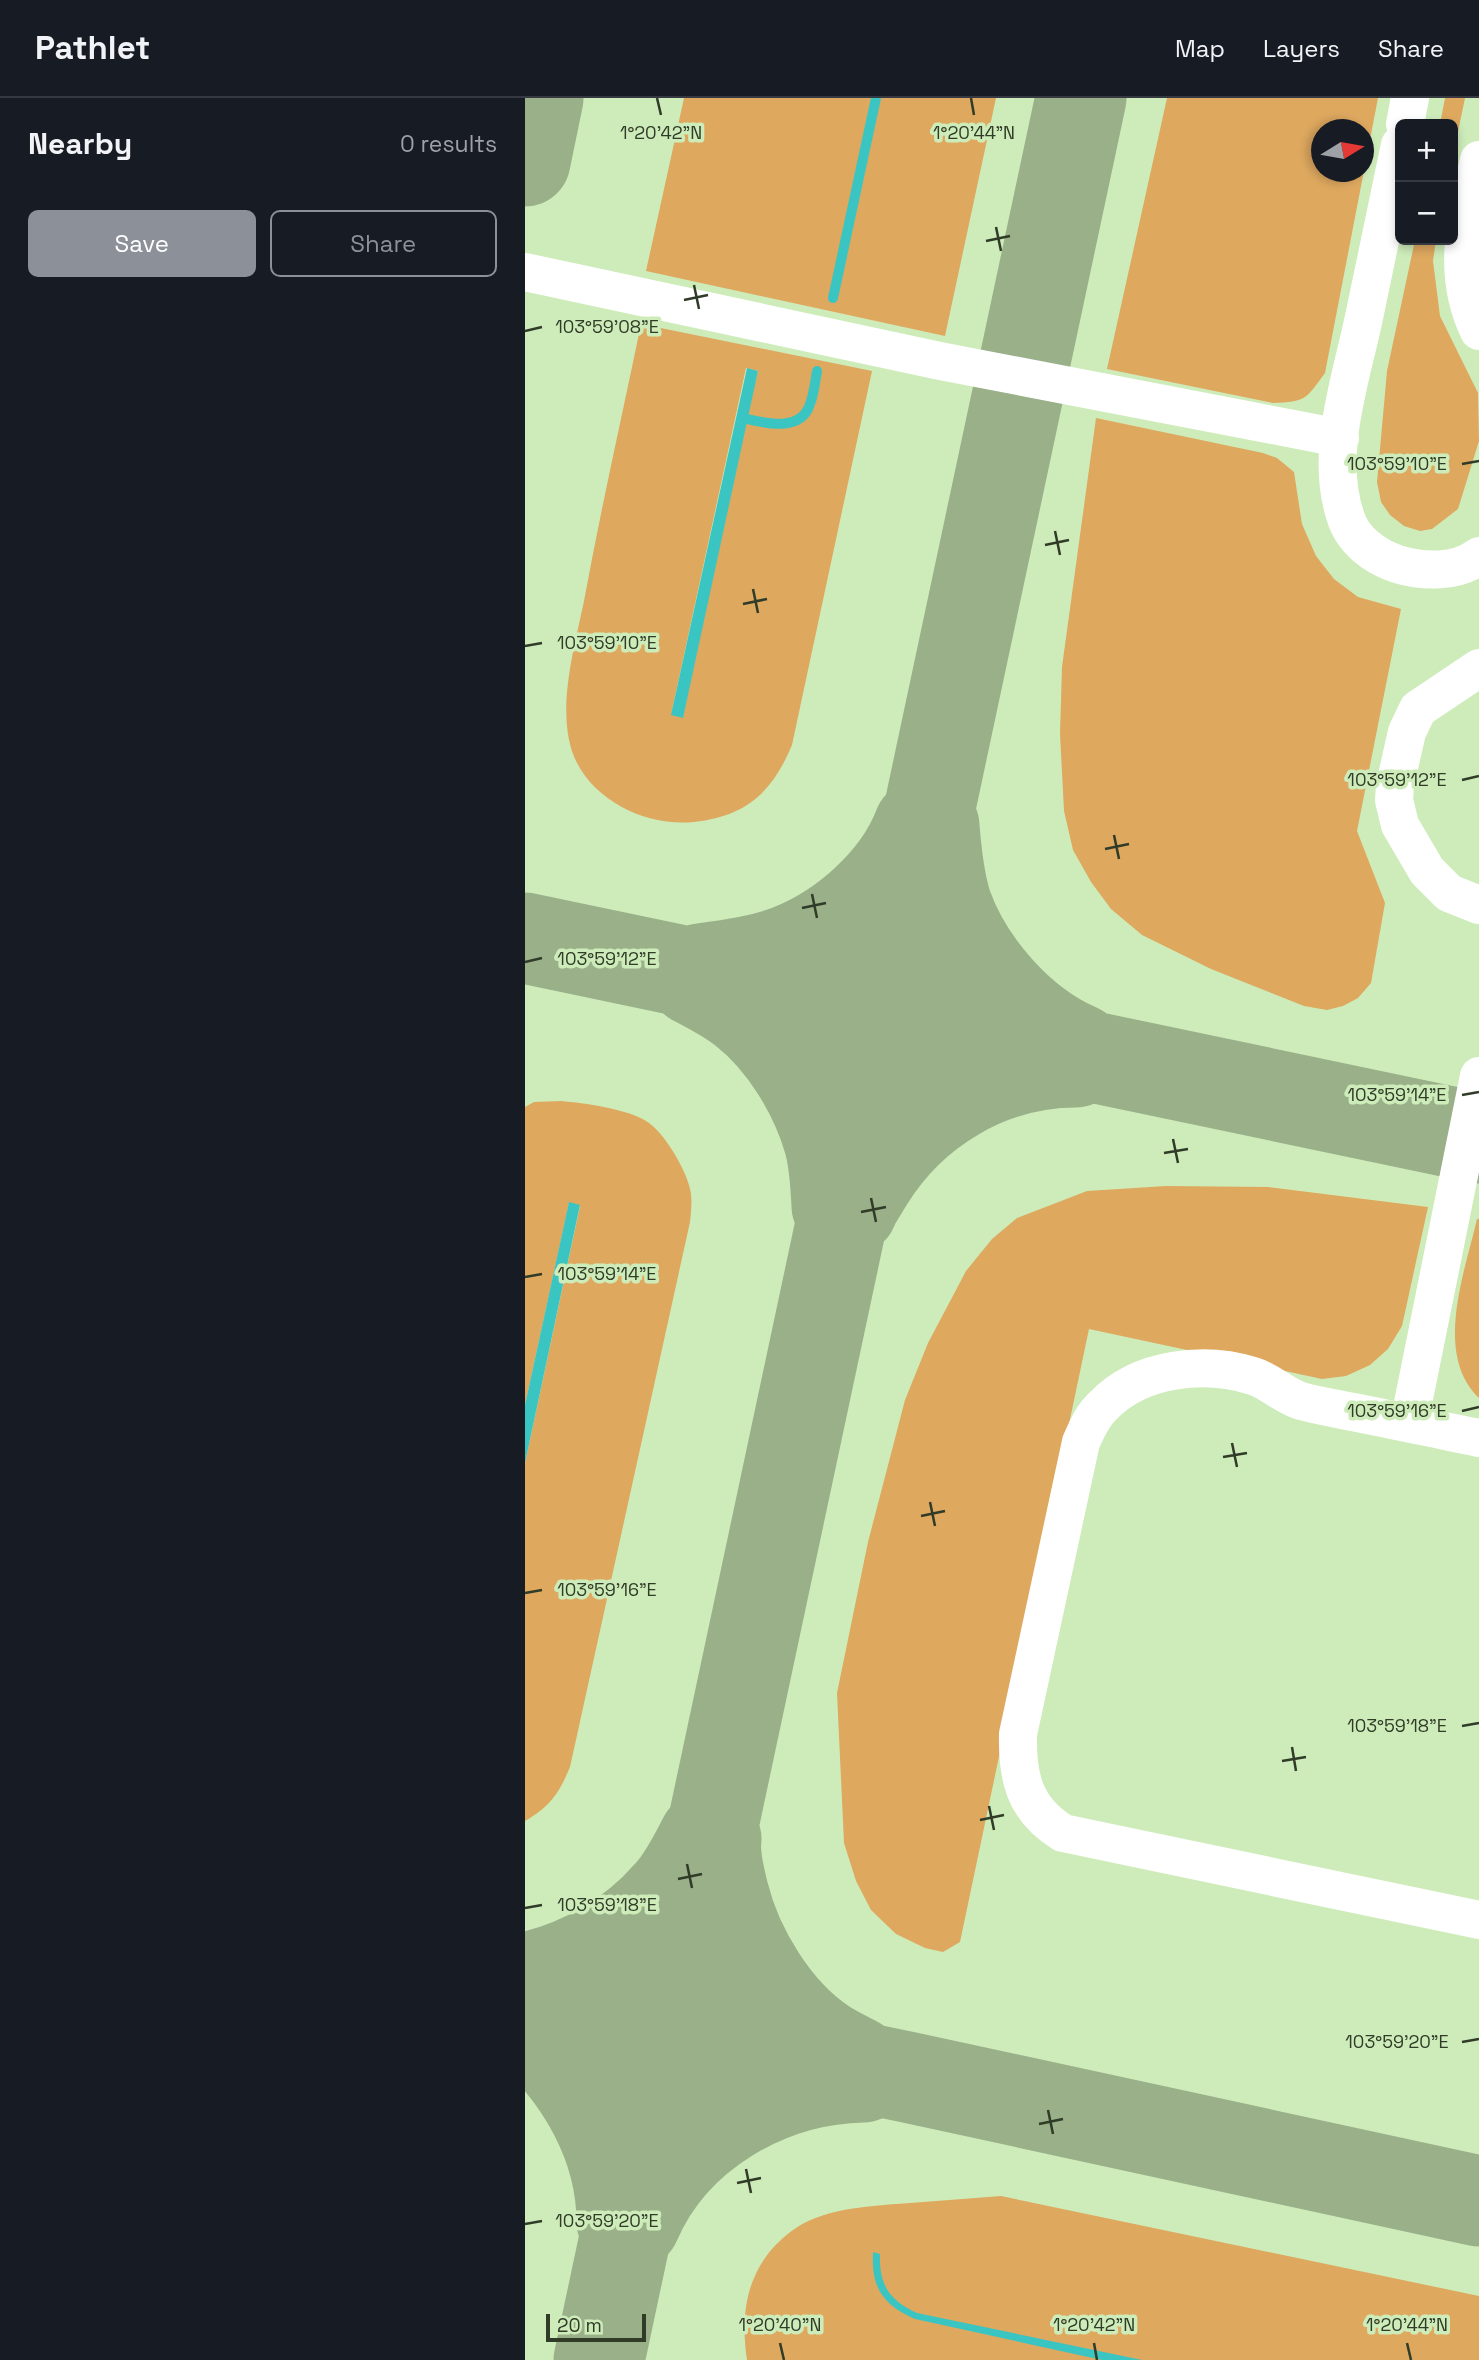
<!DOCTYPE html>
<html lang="en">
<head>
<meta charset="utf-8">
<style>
	:root { --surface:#171b24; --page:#20242c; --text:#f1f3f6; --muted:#9ea1a6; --line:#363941; --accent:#8c9099 }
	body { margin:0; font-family:"Space Grotesk",sans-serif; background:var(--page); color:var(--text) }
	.controls { position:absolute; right:21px; top:21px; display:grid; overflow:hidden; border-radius:10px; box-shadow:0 4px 10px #0003 }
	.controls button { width:63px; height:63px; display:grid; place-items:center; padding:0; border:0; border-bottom:2px solid var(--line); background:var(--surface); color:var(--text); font:35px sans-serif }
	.compass { position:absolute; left:786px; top:21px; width:63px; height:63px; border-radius:50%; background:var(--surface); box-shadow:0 4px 10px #0003; rotate:79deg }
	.scale { position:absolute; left:21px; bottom:18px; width:100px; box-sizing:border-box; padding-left:7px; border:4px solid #303b28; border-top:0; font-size:19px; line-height:24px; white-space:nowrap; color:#303b28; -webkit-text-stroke:5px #ceecba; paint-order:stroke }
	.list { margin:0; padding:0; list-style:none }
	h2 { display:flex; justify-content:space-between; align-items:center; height:91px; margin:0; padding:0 28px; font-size:30px }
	h2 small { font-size:23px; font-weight:400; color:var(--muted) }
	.actions { display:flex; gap:14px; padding:21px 28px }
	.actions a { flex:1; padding:16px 0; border:2px solid var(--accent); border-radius:10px; text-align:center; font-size:24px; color:var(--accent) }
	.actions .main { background:var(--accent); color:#fff }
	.map { position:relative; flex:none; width:954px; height:2262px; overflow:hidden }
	header { display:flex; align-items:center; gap:42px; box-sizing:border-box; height:98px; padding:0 35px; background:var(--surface); border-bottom:2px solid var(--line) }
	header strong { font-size:33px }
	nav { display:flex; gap:38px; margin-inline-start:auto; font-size:24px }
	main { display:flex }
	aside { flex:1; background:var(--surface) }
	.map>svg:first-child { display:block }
</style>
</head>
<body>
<header>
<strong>Pathlet</strong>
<nav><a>Map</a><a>Layers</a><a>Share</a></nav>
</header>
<main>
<aside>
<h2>Nearby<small>0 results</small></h2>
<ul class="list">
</ul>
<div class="actions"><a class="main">Save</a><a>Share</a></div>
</aside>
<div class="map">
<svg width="954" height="2262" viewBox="0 0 954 2262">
	<rect width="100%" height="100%" fill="#ceecba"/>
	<!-- green -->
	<path fill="#dea85f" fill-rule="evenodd" d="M159 0H471L420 238 121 173Z
		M642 0H853L800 275C781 301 781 304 748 305L582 271ZM796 32H838V74H796Z
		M920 0H940L928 58V26H915Z
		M890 142H911L908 163 915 218 953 295 954 343 933 411 907 431 895 433 879 428 865 417 856 404 852 384 862 273Z
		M116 226 347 273 267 647C247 695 221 718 169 724 119 729 61 700 46 650 33 605 50 547 59 503 76 410 97 318 116 226ZM221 270 233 273 146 617Z
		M571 320 738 355 752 360 769 374 777 426 791 458 809 481 833 499 876 511 832 733 860 805 846 885 833 900 818 908 802 912 779 908 686 871 617 837 586 811 566 784 548 752 539 713 535 636 537 569Z
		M36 1003C59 1005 102 1011 121 1023 139 1033 164 1076 166 1096 167 1105 166 1115 165 1124L45 1669C34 1695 26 1708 0 1723V1365L55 1108 44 1105 0 1307V1009L9 1004Z
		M641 1088 743 1089 903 1109 877 1228 863 1251 845 1267 821 1278 797 1281 564 1231 435 1844 418 1854 400 1850 371 1836 346 1812 331 1783 319 1745 312 1595 343 1444 380 1302 403 1245 441 1173 467 1141 492 1120 562 1093Z
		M952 1121H954V1300C908 1256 940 1174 952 1121Z
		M476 2098 954 2198V2262H222C214 2209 224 2162 271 2130 302 2109 349 2108 385 2105 416 2103 446 2100 476 2098Z"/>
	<!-- water -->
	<path fill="#3bc5c2" d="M222 270 233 273 158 620 146 617Z
		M44 1104 55 1107 0 1365V1307Z
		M348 2154 355 2156C354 2187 364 2202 392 2215L617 2262H577L390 2221C358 2207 346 2190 348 2154Z"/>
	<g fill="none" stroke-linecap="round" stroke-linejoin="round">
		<!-- stream -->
		<path stroke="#3bc5c2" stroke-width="10" d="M308 200 351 0
			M217 320C239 325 276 335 285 306 289 296 290 284 292 273"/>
		<!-- taxiway -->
		<path stroke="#99b089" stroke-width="91" d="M0 63 13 0
			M409 728C411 755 414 783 422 808 443 866 495 926 553 951
			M0 840 954 1040
			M175 871C205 867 236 863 264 852 318 831 373 783 394 728
			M169 882C186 891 204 900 220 913 259 944 290 995 304 1043 310 1064 311 1087 312 1108
			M327 1111C331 1101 338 1092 343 1083 387 1011 466 964 551 964
			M191 1741C189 1758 194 1777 198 1794 212 1851 250 1914 300 1947 311 1954 322 1959 333 1965
			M0 1880C55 1868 107 1839 144 1796 159 1780 169 1759 179 1740
			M0 1900 382 1979 954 2103
			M0 1928C56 1978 97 2047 97 2124
			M110 2125C148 2036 243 1981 338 1979
			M74 2262 556 0"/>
		<!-- minor -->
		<path stroke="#fff" stroke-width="38" d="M880 26 885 0
			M875 47C863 106 850 165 838 224 825 284 800 356 820 417 827 442 849 458 872 466 898 474 932 475 954 458
			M954 62C941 121 926 176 954 233
			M0 174 415 263 815 340
			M954 570 893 611 882 634 870 687 869 702 875 727 902 773 924 795 954 807
			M884 1325 954 978
			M954 1340C914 1332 874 1323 833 1315 814 1311 794 1308 776 1303 759 1298 745 1283 728 1278 680 1263 615 1269 578 1308 567 1318 562 1331 556 1344L493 1636C492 1679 499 1711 538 1735L954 1822"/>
	</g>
	<!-- ticks -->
	<path fill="none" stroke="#303b28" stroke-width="2.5" d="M132 0 136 17M446 0 449 17M471 129 476 153M461 143 485 138M169 187 174 211M159 202 183 197M0 233 17 229M937 366 954 363M530 433 535 457M520 447 544 442M228 491 233 515M218 506 242 501M0 548 17 545M937 682 954 678M589 737 594 761M580 751 604 746M287 796 292 820M277 810 301 805M0 864 17 860M937 997 954 994M648 1041 653 1065M639 1055 663 1051M346 1100 351 1124M336 1114 361 1109M0 1179 17 1176M937 1313 954 1309M707 1345 712 1369M698 1359 722 1355M405 1404 410 1428M396 1418 420 1413M0 1495 17 1492M937 1628 954 1625M767 1649 771 1673M757 1663 781 1659M464 1708 469 1732M455 1722 479 1717M162 1766 167 1790M153 1781 177 1776M0 1810 17 1807M937 1944 954 1941M523 2012 528 2036M514 2026 538 2021M221 2071 226 2095M212 2085 236 2080M0 2126 17 2123M255 2245 259 2262M569 2245 572 2262M882 2245 886 2262"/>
	<g font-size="18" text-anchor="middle" fill="#303b28" stroke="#ceecba" stroke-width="7" stroke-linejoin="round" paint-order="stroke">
		<text x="136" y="41">1°20'42"N</text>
		<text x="449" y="41">1°20'44"N</text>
		<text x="82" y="235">103°59'08"E</text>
		<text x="872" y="372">103°59'10"E</text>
		<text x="82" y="551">103°59'10"E</text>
		<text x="872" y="688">103°59'12"E</text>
		<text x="82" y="867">103°59'12"E</text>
		<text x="872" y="1003">103°59'14"E</text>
		<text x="82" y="1182">103°59'14"E</text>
		<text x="872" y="1319">103°59'16"E</text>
		<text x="82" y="1498">103°59'16"E</text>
		<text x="872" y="1634">103°59'18"E</text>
		<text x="82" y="1813">103°59'18"E</text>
		<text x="872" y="1950">103°59'20"E</text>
		<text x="82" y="2129">103°59'20"E</text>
		<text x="255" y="2233">1°20'40"N</text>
		<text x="569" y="2233">1°20'42"N</text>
		<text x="882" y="2233">1°20'44"N</text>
	</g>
</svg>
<div class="controls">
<button>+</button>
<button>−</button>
</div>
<svg class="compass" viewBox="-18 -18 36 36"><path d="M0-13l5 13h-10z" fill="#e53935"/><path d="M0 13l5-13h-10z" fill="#9ea1a6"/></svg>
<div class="scale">20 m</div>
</div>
</main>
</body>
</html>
